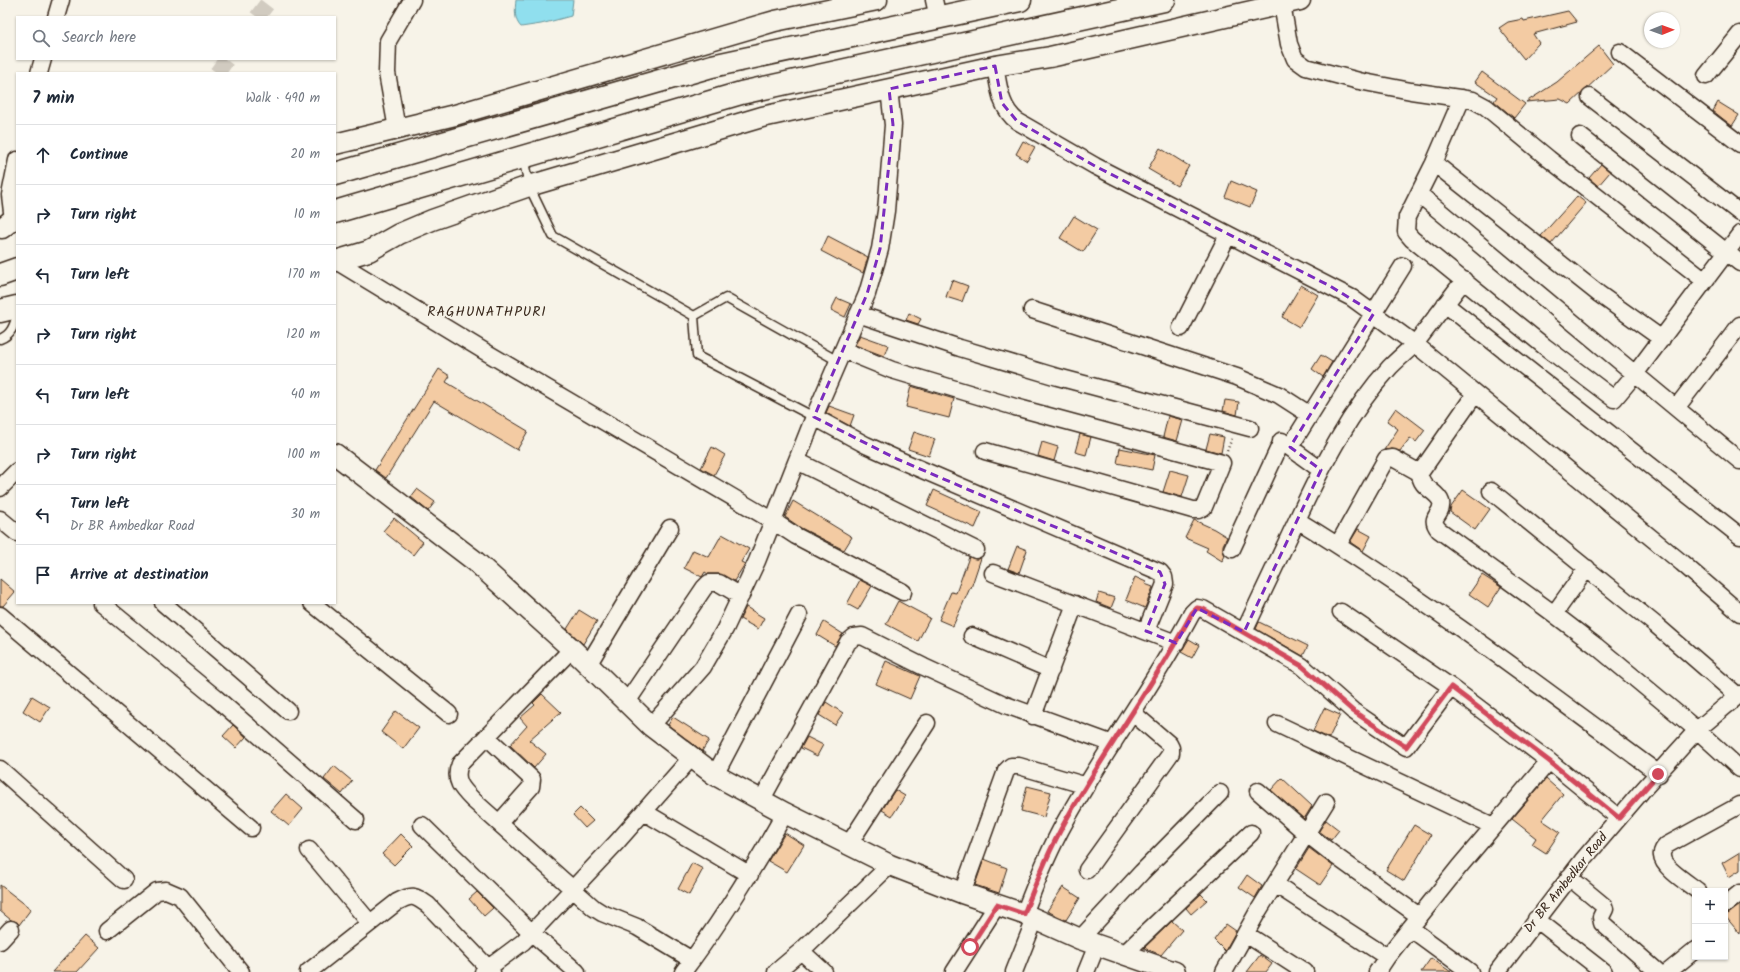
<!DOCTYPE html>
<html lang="en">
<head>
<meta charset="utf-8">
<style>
	:root { --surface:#fff; --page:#f2f2f3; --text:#1f2937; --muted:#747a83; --line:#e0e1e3 }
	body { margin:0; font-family:Kalam,sans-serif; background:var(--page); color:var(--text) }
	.controls { position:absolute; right:12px; bottom:12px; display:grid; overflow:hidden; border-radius:0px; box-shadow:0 1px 3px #0004 }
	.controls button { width:36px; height:36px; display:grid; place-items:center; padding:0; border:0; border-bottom:1px solid var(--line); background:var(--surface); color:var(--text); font:20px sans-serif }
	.compass { position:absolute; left:1644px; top:12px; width:36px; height:36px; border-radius:50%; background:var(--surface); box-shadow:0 1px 3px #0004; rotate:89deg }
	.stop { position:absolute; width:12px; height:12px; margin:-9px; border:3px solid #d1495b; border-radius:50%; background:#fff }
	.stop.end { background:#d1495b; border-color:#fff; box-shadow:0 1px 4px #0008 }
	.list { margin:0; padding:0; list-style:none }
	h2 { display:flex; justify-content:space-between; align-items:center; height:52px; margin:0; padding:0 16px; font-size:17px }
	h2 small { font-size:13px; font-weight:400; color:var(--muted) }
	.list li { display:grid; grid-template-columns:26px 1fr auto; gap:12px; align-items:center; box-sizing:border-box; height:60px; padding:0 16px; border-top:1px solid var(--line) }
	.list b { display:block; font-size:15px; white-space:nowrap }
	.list p { margin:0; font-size:13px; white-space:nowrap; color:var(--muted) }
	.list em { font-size:13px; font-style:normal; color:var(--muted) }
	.icon { flex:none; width:22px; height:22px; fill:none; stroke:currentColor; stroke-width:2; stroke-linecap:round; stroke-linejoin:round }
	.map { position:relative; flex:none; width:1740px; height:972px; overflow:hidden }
	.search { position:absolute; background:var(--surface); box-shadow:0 1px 3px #0004; left:16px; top:16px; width:320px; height:44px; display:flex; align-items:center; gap:10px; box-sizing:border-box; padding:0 14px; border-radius:0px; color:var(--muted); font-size:15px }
	.panel { position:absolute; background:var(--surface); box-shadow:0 1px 3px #0004; left:16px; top:72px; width:320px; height:532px; border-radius:0px }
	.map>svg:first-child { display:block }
</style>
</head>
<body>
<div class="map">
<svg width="1740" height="972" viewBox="0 0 1740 972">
	<rect width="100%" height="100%" fill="#f7f3e8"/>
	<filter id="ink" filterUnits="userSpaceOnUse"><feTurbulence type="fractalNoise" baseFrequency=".025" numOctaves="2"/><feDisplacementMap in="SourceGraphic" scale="8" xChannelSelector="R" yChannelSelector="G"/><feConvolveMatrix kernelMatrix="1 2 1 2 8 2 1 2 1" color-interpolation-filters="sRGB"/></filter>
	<g filter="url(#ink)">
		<!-- water -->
		<path fill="#90dfee" stroke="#6e979b" d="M516 0H573L571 16 541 24 521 27C514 20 515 10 516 0Z"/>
		<!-- building -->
		<path fill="#f3cba3" stroke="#3b2a1e" d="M1568 11 1577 22 1533 34 1539 43 1524 59 1499 28 1508 22 1523 19 1524 21Z
			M1599 46 1613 64 1570 104 1560 99 1526 102 1557 82Z
			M1482 72 1525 104 1514 118 1494 101 1497 97 1475 82Z
			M1718 102 1739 115 1732 126 1713 111Z
			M1023 141 1035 147 1027 161 1016 154Z
			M1160 148 1189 166 1177 186 1148 169Z
			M1601 164 1610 172 1598 186 1589 178Z
			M1231 181 1257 192 1250 207 1225 197Z
			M1577 196 1586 203 1551 244 1541 236Z
			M1074 216 1097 230 1083 252 1060 238Z
			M828 236 868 257 863 273 821 251Z
			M952 280 968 286 962 302 946 297Z
			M1301 285 1318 295 1299 327 1282 317Z
			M837 298 851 304 845 317 831 310Z
			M909 313 921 319 918 324 906 320Z
			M860 335 888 345 884 356 855 345Z
			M1321 355 1332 362 1323 377 1312 369Z
			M439 369 450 376 446 382 528 431 517 450 434 401 386 478 375 470Z
			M911 386 954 399 949 418 906 407Z
			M1225 400 1239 402 1237 415 1223 411Z
			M829 406 854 415 850 426 826 413Z
			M1396 408 1425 430 1416 442 1410 438 1400 451 1392 449 1384 450 1398 429 1387 421Z
			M1168 416 1183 420 1177 441 1163 437Z
			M914 432 935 439 929 456 908 449Z
			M1080 434 1091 437 1086 455 1075 452Z
			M1210 434 1224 437 1221 453 1206 449Z
			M1042 442 1058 447 1054 461 1038 456Z
			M712 447 725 455 714 475 701 468Z
			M1120 448 1155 455 1152 470 1117 463Z
			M1170 470 1189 475 1182 497 1163 492Z
			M417 489 435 502 428 511 411 497Z
			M934 490 982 512 975 528 927 506Z
			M1463 490 1490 509 1475 530 1450 512 1451 507Z
			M793 501 852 537 844 550 801 528 785 517Z
			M394 518 423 542 413 555 383 531Z
			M1194 520 1214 529 1227 537 1223 545V550L1225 556 1222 561 1206 551 1208 548 1185 538Z
			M1358 529 1371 536 1363 551 1350 542Z
			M722 534 749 549 741 562 745 564 734 581 719 574H708L705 572 702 577 684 568 693 550 709 557Z
			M1017 546 1027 550 1019 573 1008 569Z
			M969 557 976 559 981 558 971 588H970L953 626 939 620 951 592 956 593Z
			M1482 575 1501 587 1488 607 1469 594Z
			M1135 577 1146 582 1145 584 1153 587 1145 608 1126 600Z
			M0 579 15 592 3 606H0Z
			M860 580 872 586 858 610 847 604Z
			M1099 593 1115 598 1111 608 1096 602Z
			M898 601 930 618 918 641 886 624Z
			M746 607 764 618 758 629 740 619Z
			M579 610 597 621 583 644 567 629Z
			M824 622 843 634 835 646 817 635Z
			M1259 622 1308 646 1303 656 1256 629Z
			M1189 639 1199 645 1192 658 1181 652Z
			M886 661 920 676 910 699 876 684Z
			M542 694 561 712 529 740 546 754 534 768 510 745 527 726 520 718 535 705 533 703Z
			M32 696 50 707 40 722 23 711Z
			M826 702 843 713 835 725 819 715Z
			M1324 708 1340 715 1329 738 1313 731Z
			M396 711 419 728 403 749 381 732Z
			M673 717 709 740 702 751 668 725Z
			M233 725 246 737 236 748 223 736Z
			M807 737 823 745 817 756 801 748Z
			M334 766 352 781 342 794 324 779Z
			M1282 778 1312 806 1304 819 1271 790Z
			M1546 779 1563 794 1542 820 1560 832 1546 853 1532 844 1536 838 1512 819Z
			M1027 786 1051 792 1044 817 1021 811Z
			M895 790 905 796 892 816 882 810Z
			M286 794 303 809 289 826 271 811Z
			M580 808 593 821 585 828 573 815Z
			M1326 820 1339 830 1331 840 1319 831Z
			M1414 825 1431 835 1404 881 1386 870Z
			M785 833 804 845 787 872 768 861Z
			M401 834 413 846 394 865 382 854Z
			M1309 848 1333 866 1320 885 1296 869Z
			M1740 852V870L1729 877 1722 863Z
			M984 859 1007 868 999 893 975 885Z
			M692 863 703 869 689 895 678 889Z
			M1247 875 1262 886 1255 898 1239 887Z
			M0 885 31 909 19 925 17 922 11 920 0 911Z
			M1063 887 1080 898 1066 920 1047 911Z
			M477 892 493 908 484 916 469 899Z
			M1201 894 1207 900 1191 914 1186 908Z
			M1740 905V934L1725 916Z
			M1172 921 1182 930 1161 955 1144 948Z
			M1226 924 1236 931 1225 951 1214 940Z
			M85 936 99 948 77 972H52Z
			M1260 955 1272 964 1266 972H1247Z
			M1431 958 1451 972H1421Z"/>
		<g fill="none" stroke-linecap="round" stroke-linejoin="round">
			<!-- minor-tunnel -->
			<path stroke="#d1cbc0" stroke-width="16" stroke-dasharray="16 8" stroke-linecap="butt" d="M257 17 270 0
				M217 73 227 59"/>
			<defs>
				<path id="service" d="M523 157 529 186 553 236 694 316 726 298 838 361
					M694 316 697 356 814 417
					M0 339C11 335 14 326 17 315"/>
				<path id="minor" d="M934 0 938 18
					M1282 4 1289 44 1295 59 1306 67 1359 81 1411 91 1473 100 1486 107 1549 159 1705 281
					M56 17 61 0
					M1620 52 1740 144
					M995 66C999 87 1000 108 1017 121L1095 166 1352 298 1415 344C1406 352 1398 359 1390 367 1350 411 1322 466 1297 520 1423 597 1540 686 1659 774
					M39 73 43 59
					M1706 76 1740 34
					M1590 97 1740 213
					M397 129 387 73 388 41 412 0
					M1580 136 1740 263
					M1434 163 1599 294 1662 339
					M1419 194 1635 374 1614 399 1544 346 1412 239 1406 232 1407 217 1434 163 1462 98
					M13 220 10 195 17 160
					M1740 234 1635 374 1740 461
					M336 261 484 351 773 521 796 536 903 592
					M1464 280 1415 344 1682 563 1740 613
					M1445 304 1740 536
					M1032 310 1237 377 1279 395 1310 415
					M858 314 960 348 1054 376 1250 428
					M1181 328 1228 235
					M843 350 892 370 1015 407 1222 463 1204 507 1198 510H1193L985 451
					M1475 394 1420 473C1420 489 1437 490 1441 502 1444 515 1427 516 1439 530L1554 614 1596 646 1697 730 1740 769
					M1676 408 1740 325
					M814 417 866 445 897 459 1160 572 1164 577 1165 584 1146 631
					M1281 441 1321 470
					M1290 447 1403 266
					M797 461 976 550
					M0 488 17 471
					M1491 491 1656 625 1738 696
					M0 519 17 533
					M1338 545 1386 459 1393 458 1420 473
					M1232 549 1282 441
					M993 573 1176 643
					M101 603 216 698 356 820
					M163 603 288 711
					M312 603 449 714
					M1341 612 1451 687 1549 761 1619 818
					M1554 614 1587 568
					M0 615 251 828
					M1244 632 1297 520
					M972 636 1051 670
					M572 649 460 764C453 780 462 789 473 800L594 908 602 913 637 927 692 960
					M588 665 670 528
					M627 702 704 588 709 583H719L741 596
					M1033 716 1075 604
					M1277 724 1493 826
					M651 726 703 667 725 629 757 561 814 417 867 294 880 249 886 211 893 125 889 89
					M487 737 532 779 531 787 499 823
					M0 769 124 880
					M715 775 799 615
					M1258 791 1307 834 1334 855 1419 916
					M761 801 848 642 854 637 862 636 924 667 1006 705 1113 744
					M644 812 750 875
					M422 825 532 933 577 972
					M849 844 927 723
					M309 850 370 923
					M1087 870 1171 753V748L1169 744 1133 713
					M1569 877 1604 906 1605 909 1601 917 1602 923 1658 972
					M1275 884 1387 957
					M1698 891C1689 884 1662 867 1662 856 1661 851 1664 848 1667 845L1740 805
					M962 893 1006 771 1011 766H1019L1087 786
					M1725 905 1740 893
					M1024 914C1036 882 1049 850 1066 820 1105 750 1154 685 1192 613L1197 608 1203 609 1302 666 1353 711 1406 747 1451 687
					M1536 919 1604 972
					M1410 928 1470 972
					M107 931 157 891 166 890 180 896 241 972
					M1246 934 1305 972
					M1080 939 1142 872 1220 793
					M0 941 11 929
					M801 951 824 972
					M1124 954 1251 833
					M308 972 397 902C412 894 414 895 428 905L492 972
					M483 972 523 942 617 842 691 758
					M683 972C721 922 754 868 785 813
					M776 972 801 951 890 865
					M954 972 997 905
					M1014 972 1035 919
					M1086 972 1097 945
					M1224 972 1257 913 1326 802
					M1377 972 1387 957 1459 867 1549 761
					M1497 972 1582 861 1641 792 1697 730 1740 694
					M1668 972 1695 950"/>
				<path id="tertiary" d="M335 144 455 115 775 21 877 0
					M2 228 17 216
					M335 261 369 251 399 234 432 220 529 186 762 117 995 66 1050 57 1300 0
					M335 454 475 561 572 649 651 726 715 775 785 813 890 865 962 893 1024 914 1080 939 1175 972"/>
				<path id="secondary" d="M335 174 712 66 1020 0
					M335 212 741 93 1164 0
					M0 275 17 269
					M0 311 17 307"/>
			</defs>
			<!-- service casing -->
			<use href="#service" stroke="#3b2a1e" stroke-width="11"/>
			<!-- minor casing -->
			<use href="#minor" stroke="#3b2a1e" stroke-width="19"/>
			<!-- tertiary casing -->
			<use href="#tertiary" stroke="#3b2a1e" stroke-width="23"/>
			<!-- secondary casing -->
			<use href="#secondary" stroke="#3b2a1e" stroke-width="25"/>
			<!-- path -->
			<path stroke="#3b2a1e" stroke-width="2.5" stroke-dasharray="1 3" stroke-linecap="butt" d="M1227 451 1232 438"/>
			<!-- service -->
			<use href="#service" stroke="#f7f3e8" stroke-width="8"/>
			<!-- minor -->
			<use href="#minor" stroke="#f7f3e8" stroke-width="16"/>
			<!-- tertiary -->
			<use href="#tertiary" stroke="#f7f3e8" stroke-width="20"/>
			<!-- secondary -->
			<use href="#secondary" stroke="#f7f3e8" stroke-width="22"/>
		</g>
	</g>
	<g fill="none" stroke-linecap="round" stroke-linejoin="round" filter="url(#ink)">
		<!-- route -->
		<path stroke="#d1495b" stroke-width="5" d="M970 947 997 905 1024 914C1036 882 1049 850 1066 820 1105 750 1154 685 1192 613L1197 608 1203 609 1302 666 1353 711 1406 747 1451 687 1549 761 1619 818 1658 774"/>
	</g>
	<!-- marked area -->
	<path fill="none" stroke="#7b2cbf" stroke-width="3" stroke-dasharray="8 5" stroke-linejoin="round" d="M995 66 1002 103 1017 121 1095 166 1330 286 1374 313 1290 447 1321 470 1244 632 1197 608 1176 643 1146 631 1165 584 1160 572 897 459 814 417 867 294 880 249 893 125 889 89Z"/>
	<g text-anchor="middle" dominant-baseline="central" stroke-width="4" stroke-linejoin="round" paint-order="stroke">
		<!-- street labels -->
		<g font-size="13" fill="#3b2a1e" stroke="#f7f3e8">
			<text transform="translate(1566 883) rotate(-51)">Dr BR Ambedkar Road</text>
		</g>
		<!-- neighbourhood labels -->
		<g font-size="14" letter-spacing="1" fill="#3b2a1e" stroke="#f7f3e8">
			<text x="487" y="312">RAGHUNATHPURI</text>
		</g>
	</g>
</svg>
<div class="controls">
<button>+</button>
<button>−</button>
</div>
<svg class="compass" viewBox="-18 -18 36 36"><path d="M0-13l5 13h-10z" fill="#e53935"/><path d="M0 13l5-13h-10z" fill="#747a83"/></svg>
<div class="stop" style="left:970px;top:947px"></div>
<div class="stop end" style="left:1658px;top:774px"></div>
<div class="search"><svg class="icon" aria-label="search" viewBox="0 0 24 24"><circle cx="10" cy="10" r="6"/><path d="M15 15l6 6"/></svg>Search here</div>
<section class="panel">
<h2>7 min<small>Walk · 490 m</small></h2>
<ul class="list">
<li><svg class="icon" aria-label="ahead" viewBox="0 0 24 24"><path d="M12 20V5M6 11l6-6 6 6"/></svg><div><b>Continue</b></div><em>20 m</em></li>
<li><svg class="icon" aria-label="right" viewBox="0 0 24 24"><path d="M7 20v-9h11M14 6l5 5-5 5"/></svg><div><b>Turn right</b></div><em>10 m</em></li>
<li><svg class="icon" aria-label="left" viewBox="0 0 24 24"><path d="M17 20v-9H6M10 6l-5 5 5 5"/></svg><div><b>Turn left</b></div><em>170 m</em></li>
<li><svg class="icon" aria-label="right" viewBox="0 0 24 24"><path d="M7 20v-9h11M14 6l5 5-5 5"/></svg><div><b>Turn right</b></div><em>120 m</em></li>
<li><svg class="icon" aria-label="left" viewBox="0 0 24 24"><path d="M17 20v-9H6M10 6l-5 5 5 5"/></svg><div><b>Turn left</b></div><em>40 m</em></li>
<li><svg class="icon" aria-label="right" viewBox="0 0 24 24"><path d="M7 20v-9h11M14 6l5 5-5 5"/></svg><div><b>Turn right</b></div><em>100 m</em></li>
<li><svg class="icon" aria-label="left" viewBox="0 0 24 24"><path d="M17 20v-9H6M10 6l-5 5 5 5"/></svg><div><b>Turn left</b><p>Dr BR Ambedkar Road</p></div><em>30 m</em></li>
<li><svg class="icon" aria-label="arrive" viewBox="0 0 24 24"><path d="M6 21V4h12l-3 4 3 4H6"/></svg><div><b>Arrive at destination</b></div></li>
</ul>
</section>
</div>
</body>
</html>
